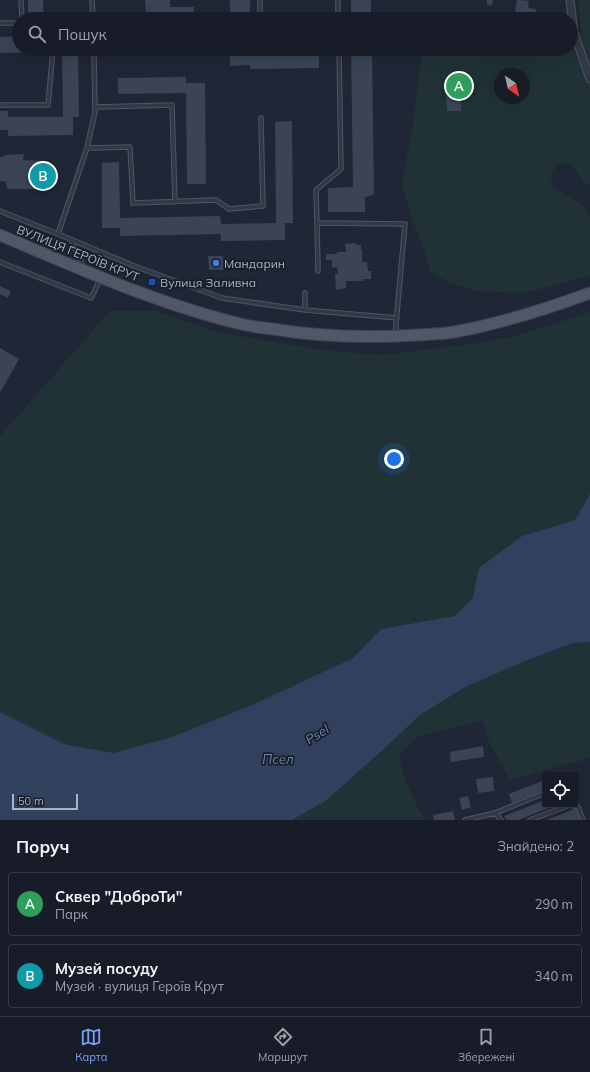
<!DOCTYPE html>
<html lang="uk">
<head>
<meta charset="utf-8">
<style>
	:root { --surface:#171c28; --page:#202530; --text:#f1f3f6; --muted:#9ea1a8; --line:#363a45; --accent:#7ba0f8 }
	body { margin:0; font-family:Mulish,sans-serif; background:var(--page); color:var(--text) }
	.controls { position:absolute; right:12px; bottom:12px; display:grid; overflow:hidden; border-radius:4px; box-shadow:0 4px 16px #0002 }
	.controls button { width:36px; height:36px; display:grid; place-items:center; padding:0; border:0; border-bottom:1px solid var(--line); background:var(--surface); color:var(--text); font:20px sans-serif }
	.compass { position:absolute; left:494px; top:68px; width:36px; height:36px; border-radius:50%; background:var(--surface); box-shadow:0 4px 16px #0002; rotate:146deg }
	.scale { position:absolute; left:12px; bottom:10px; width:66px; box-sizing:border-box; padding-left:4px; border:2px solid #abb2c3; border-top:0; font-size:11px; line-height:14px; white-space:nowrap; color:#abb2c3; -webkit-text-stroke:3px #181e2a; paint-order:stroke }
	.you { position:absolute; left:394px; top:459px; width:14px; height:14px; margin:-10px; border:3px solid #fff; border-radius:50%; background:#1a73e8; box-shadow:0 0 0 6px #1a73e833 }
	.badge { display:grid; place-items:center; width:26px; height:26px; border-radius:50%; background:var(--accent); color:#fff; font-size:13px; font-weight:700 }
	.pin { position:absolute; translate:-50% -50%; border:2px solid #fff; box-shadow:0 1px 4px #0006 }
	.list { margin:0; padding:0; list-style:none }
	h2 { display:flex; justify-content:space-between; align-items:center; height:52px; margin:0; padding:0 16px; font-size:17px }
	h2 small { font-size:13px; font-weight:400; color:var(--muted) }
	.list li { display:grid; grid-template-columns:26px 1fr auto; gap:12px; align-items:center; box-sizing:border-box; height:64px; margin:0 8px 8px; padding:0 8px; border:1px solid var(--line); border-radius:4px }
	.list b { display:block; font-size:15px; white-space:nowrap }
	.list p { margin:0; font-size:13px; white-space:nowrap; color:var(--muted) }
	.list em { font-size:13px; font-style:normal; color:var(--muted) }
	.icon { flex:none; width:22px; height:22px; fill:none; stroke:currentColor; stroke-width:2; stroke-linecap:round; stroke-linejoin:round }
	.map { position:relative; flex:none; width:590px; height:820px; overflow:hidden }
	.search { position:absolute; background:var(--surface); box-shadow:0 4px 16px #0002; left:12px; right:12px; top:12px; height:44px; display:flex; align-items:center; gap:10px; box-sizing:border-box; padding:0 14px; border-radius:22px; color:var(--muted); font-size:15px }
	.sheet { height:196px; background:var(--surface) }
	nav { display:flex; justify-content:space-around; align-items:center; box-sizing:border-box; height:56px; border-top:1px solid var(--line); background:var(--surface); font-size:11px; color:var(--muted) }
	nav a { display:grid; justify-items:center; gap:2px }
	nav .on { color:var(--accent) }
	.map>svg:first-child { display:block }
</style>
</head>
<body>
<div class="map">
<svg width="590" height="820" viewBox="0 0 590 820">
	<rect width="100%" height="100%" fill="#1f2635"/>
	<!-- green -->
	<path fill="#203236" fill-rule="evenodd" d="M578 0H590V185L584 183 573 166 559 162 550 176 555 188 585 206 590 216V276L525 293 476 291 450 283 430 272 424 249 412 220 402 185 413 123 422 49H532L536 53 555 49H571V36L582 32 580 24ZM500 74H524V98H500Z
		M427 12 475 19H426Z
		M110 311H158L216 332 322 350 383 355 470 344 510 337 552 325 590 312V494L575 520 522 536 480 568 473 598 455 616 381 629 353 658 252 705 172 737 114 753 64 744 0 712V436Z
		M590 642V758L510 780 489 742 483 721 419 736 399 755 405 779 424 820H292L327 800 387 746 420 715 467 686 528 660 573 643Z"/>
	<!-- water -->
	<path fill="#31405d" d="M590 494V642L573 643 528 660 467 686 420 715 387 746 327 800 292 820H0V712L64 744 114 753 172 737 252 705 353 658 381 629 455 616 473 598 479 568 522 536 575 520Z"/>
	<!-- building -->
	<path fill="#3a4456" d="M28 0H43L44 19H28Z
		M145 0H170V7H194V19H165V15H157V19H125V15L146 14Z
		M230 0H250V19H230Z
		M351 0H371V19H351Z
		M487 0H493L492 6 487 5Z
		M517 0 529 1 528 8 536 9 535 19H526L514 17Z
		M19 36V49H39V52L0 53V37Z
		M140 49H149V52L140 53Z
		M169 49H177V52L169 53Z
		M197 49H207V52H197Z
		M230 49H250V52L319 51V68L250 69V65L230 66Z
		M351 49H372L374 195 365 197V212H328V188L353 187Z
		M62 50H78L79 117H73V135L8 136V130H0V111H8V117H63Z
		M513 68 519 70 518 74H511Z
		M186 77V83H205L206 184H187L186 93 118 94V78Z
		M461 91V111H447L446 92Z
		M292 121 293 223H285V240L221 241V234L120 236V228H102V163L119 162 120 218 220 216 221 224 276 223 275 122Z
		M24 154 23 160 46 161V189H7L6 182 0 181V157H4L3 155Z
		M356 243V245H361V250H362V262H367L368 271H371V279H363V281H346V288L336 290 335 274H338L337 267 332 268V260H326V254H337V252H346L345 244Z
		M208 256H223L224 270H209Z
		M0 286 11 291 8 298 0 294Z
		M0 348 19 359 0 393Z
		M483 746 484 757 451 762 450 752Z
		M493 777 494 791 478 793 476 779Z
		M545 780V790L512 803 509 794Z
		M468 796 471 807 462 810 459 798Z
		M545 800V805H556L518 820H506L504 816Z
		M576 808 581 820H547Z
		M453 811 455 820H434L433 815Z"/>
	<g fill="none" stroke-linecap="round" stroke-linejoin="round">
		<defs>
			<path id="service" d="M21 0 22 19
				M92 0 93 19
				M338 0V19
				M260 19V0
				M0 23H19
				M339 49 341 169 316 190 317 223 405 224 395 335
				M0 105H48L53 49
				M95 107 172 105 175 202
				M87 148 130 147 133 203 216 200 229 209 263 206 261 118
				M0 211 58 234 134 266 222 298 305 310 397 318
				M317 223 318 271
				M58 234 87 148 95 112 94 49
				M71 240 84 268
				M0 262 91 298 101 278
				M305 293V310
				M495 813 545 793
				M465 820 495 813 501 820
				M530 820 570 805 578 807 583 820"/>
			<path id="minor" d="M570 0 574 33 590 79"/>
			<path id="primary" d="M0 235C80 269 160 305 245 325 254 327 264 328 273 329 321 337 369 338 417 335 429 334 442 334 454 332 500 324 546 309 590 293"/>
		</defs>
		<!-- service casing -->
		<use href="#service" stroke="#4f5564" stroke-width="5.5"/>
		<!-- minor casing -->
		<use href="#minor" stroke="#4f5564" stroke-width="9"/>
		<!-- primary casing -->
		<use href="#primary" stroke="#3b414f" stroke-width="13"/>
		<!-- service -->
		<use href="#service" stroke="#323846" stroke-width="3.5"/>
		<!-- minor -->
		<use href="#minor" stroke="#323846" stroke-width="7"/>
		<!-- primary -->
		<use href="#primary" stroke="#505766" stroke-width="11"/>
	</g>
	<!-- markers -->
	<circle fill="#3f7fe0" stroke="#181e2a" stroke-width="1.5" cx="216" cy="263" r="4"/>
	<rect fill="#1a4fb4" stroke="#181e2a" stroke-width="1.5" x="148" y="278" width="8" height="8" rx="2"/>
	<g text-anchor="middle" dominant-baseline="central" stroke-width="3.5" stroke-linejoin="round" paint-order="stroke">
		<!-- street labels -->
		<g font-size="12" fill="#abb2c3" stroke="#181e2a">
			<text transform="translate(78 253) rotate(22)">ВУЛИЦЯ ГЕРОЇВ КРУТ</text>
		</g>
		<!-- poi labels -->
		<g font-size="12" fill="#abb2c3" stroke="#181e2a" text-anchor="start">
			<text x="224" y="263">Мандарин</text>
			<text x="160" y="282">Вулиця Заливна</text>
		</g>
		<!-- water labels -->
		<g font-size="13" font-style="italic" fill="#7386ac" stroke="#181e2a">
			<text transform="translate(317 734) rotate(-32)">Psel</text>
			<text x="278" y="759">Псел</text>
		</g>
	</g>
</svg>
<div class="controls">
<button><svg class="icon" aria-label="locate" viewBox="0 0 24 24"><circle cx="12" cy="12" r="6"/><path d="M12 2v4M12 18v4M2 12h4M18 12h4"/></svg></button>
</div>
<svg class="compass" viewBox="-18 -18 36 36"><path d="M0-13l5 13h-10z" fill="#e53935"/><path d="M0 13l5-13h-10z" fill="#9ea1a8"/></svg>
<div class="scale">50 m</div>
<div class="you"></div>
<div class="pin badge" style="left:459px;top:86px;background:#2e9e5b">A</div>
<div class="pin badge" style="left:43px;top:176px;background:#0f9aa8">B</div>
<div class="search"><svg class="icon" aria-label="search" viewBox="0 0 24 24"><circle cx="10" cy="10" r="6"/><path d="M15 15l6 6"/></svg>Пошук</div>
</div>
<section class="sheet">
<h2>Поруч<small>Знайдено: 2</small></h2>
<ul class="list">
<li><span class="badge" style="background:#2e9e5b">A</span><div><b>Сквер &quot;ДоброТи&quot;</b><p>Парк</p></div><em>290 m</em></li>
<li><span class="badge" style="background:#0f9aa8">B</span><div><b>Музей посуду</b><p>Музей · вулиця Героїв Крут</p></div><em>340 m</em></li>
</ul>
</section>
<nav>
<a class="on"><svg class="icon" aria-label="map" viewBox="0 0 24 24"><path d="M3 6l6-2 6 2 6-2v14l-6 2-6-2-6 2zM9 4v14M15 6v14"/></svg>Карта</a>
<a><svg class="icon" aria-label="directions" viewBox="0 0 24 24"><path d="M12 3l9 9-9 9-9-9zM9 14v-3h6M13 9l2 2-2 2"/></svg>Маршрут</a>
<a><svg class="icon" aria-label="saved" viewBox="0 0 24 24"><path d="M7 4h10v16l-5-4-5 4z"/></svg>Збережені</a>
</nav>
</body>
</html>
